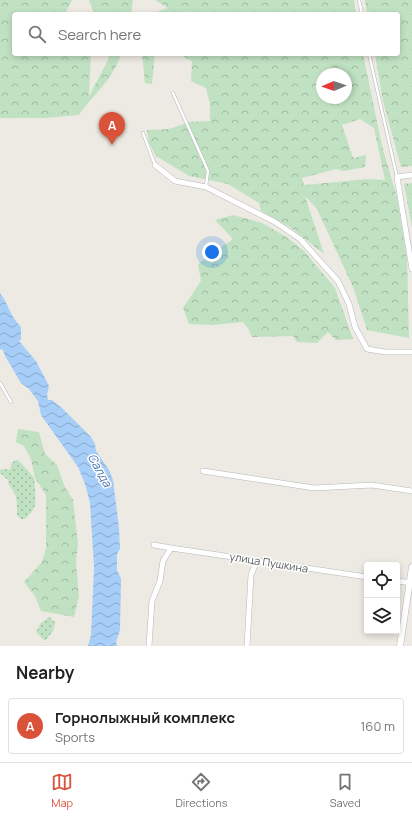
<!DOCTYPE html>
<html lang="en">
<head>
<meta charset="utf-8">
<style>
	:root { --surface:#fff; --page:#f2f2f2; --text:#222; --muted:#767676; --line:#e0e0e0; --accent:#da5239 }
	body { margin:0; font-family:Manrope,sans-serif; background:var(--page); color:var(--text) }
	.controls { position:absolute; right:12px; bottom:12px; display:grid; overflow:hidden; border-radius:4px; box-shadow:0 2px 6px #0003 }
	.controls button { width:36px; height:36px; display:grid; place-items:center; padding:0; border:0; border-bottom:1px solid var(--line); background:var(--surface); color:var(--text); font:20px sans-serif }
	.compass { position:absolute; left:316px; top:68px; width:36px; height:36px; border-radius:50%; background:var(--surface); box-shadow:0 2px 6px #0003; rotate:268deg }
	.you { position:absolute; left:212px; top:252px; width:14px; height:14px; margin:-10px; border:3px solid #fff; border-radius:50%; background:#1a73e8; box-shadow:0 0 0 6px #1a73e833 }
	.badge { display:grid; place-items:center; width:26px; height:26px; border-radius:50%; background:var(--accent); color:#fff; font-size:13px; font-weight:700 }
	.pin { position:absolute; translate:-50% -33px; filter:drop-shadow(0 1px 2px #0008) }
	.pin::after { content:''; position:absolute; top:21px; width:14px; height:12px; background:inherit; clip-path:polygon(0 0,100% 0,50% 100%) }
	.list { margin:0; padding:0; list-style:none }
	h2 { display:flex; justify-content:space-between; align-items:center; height:52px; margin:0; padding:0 16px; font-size:17px }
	h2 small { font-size:13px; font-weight:400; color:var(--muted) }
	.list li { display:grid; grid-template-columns:26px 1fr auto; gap:12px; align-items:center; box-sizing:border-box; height:56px; margin:0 8px 8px; padding:0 8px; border:1px solid var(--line); border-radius:4px }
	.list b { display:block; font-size:15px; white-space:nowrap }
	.list p { margin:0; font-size:13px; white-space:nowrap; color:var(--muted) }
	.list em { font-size:13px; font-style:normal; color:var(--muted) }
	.icon { flex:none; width:22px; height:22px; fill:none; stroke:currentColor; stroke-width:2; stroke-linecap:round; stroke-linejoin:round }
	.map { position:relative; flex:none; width:412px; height:646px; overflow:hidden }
	.search { position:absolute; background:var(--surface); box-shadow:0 2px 6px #0003; left:12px; right:12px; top:12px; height:44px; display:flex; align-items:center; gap:10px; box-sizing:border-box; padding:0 14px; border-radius:4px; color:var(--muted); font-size:15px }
	.sheet { height:116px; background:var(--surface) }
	nav { display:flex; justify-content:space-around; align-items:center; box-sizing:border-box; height:56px; border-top:1px solid var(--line); background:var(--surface); font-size:11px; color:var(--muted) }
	nav a { display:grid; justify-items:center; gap:2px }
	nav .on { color:var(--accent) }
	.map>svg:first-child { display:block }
</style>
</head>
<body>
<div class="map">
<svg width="412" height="646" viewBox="0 0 412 646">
	<defs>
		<pattern id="grass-dots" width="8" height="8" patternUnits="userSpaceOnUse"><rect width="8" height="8" fill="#c0e2c2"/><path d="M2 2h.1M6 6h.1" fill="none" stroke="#9fbaa1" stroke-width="1.8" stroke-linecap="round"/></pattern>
		<pattern id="forest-crowns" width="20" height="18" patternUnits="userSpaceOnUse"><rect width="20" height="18" fill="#c0e2c2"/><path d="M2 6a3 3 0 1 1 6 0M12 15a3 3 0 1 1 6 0" fill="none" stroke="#9fbaa1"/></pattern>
		<pattern id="water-waves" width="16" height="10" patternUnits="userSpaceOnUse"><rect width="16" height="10" fill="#a6cef8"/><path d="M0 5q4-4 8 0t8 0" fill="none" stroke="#8aaacc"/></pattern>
	</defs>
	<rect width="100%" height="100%" fill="#eceae2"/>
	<!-- grass -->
	<path fill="url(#grass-dots)" d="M17 460C21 462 32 475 34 478 35 482 36 502 35 506 33 511 29 515 25 519H21L17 515C17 501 18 495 8 484L9 481 0 473V470L4 469 10 470 12 462Z
		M49 617 55 622 53 631 45 641 36 632 41 623Z"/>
	<!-- forest -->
	<path fill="url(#forest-crowns)" fill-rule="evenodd" d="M0 0H72L65 14H14V54H91L89 96 109 58 107 54H121C112 82 95 92 79 115L46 118H0Z
		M89 0H133L131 14H94Z
		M155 0H354L356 14H223L222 12 193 14 190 11 183 14H151L168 8Z
		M365 0H412V166L401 167 383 101 375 54H398V14H367Z
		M142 54H155L152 84 145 83Z
		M178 54H363L382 146 397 197 407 259 409 338 367 330 353 287 317 209 305 196 324 254 290 227 261 211 259 203 228 184 189 176 156 156 149 143 147 130 169 129 190 122 210 121V103L206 88 191 81 192 61ZM322 74H346V98H322ZM360 119 374 128 385 180 368 179 304 185 302 178 336 169 344 171 365 167 366 155 353 158 342 125Z
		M412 183V228L404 184Z
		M233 215 262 223 285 236 304 251 335 288 353 339 336 340 328 332 317 343 297 342 293 336 252 337 248 328 243 322 212 325 189 324 183 308 201 281 198 264 233 239 215 220Z
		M18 429 39 432 45 454 57 465 64 485 73 500 78 544 76 562 79 596 74 617 41 611 35 596 24 582 42 562 46 548V495L35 478 31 459 24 446 16 442Z"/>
	<!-- water -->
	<path fill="url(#water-waves)" d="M0 293C9 305 10 316 21 327V340L19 341 36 361 49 386 47 394 48 400H52L63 409 91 437 95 444 96 451 109 470 113 480 119 528 120 549 117 554V570L121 579 120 630 116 642 117 646H88L91 635 94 567 90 503 85 484 78 467 41 415 38 401 29 389 21 383 5 356 3 350 0 349Z"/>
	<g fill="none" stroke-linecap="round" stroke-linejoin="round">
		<defs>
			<path id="service" d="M359 0 362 14
				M369 54 397 177
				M173 93 208 171 206 186
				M143 133 155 165
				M0 383 11 402"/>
			<path id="minor" d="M155 165 175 181 206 187 275 222 300 239 338 281 349 304 355 327 367 349 385 352H412
				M412 175 397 177 412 269
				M203 471 314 488 372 485 412 491
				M171 548 367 577
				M397 581 412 583
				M149 646 152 601 160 581 163 561 171 548 154 545
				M247 646 251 575 257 560"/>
			<path id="tertiary" d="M400 646 412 567"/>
		</defs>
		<!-- service casing -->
		<use href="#service" stroke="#b4b7bb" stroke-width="3.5"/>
		<!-- minor casing -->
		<use href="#minor" stroke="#b4b7bb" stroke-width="6"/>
		<!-- tertiary casing -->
		<use href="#tertiary" stroke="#b4b7bb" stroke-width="7"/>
		<!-- service -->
		<use href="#service" stroke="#fff" stroke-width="2.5"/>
		<!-- minor -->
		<use href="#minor" stroke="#fff" stroke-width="5"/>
		<!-- tertiary -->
		<use href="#tertiary" stroke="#fff" stroke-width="6"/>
	</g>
	<g text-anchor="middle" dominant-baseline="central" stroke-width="3" stroke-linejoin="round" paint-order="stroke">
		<!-- street labels -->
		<g font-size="11" fill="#5a5d61" stroke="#fff">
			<text transform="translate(269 562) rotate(9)">улица Пушкина</text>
		</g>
		<!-- water labels -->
		<g font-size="12" font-style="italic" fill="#4873b0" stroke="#fff">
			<text transform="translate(100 470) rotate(61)">Салда</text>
		</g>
	</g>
</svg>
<div class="controls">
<button><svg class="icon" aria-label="locate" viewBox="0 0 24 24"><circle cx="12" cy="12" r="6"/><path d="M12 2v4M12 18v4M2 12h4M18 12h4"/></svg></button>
<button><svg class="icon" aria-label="layers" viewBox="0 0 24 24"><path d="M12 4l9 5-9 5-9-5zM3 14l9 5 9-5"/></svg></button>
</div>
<svg class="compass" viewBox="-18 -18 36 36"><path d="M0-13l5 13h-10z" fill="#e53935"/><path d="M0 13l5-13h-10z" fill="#767676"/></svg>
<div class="you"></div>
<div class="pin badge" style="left:112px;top:145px">A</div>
<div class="search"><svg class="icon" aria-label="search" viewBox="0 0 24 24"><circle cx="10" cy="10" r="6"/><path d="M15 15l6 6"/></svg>Search here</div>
</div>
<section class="sheet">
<h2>Nearby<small></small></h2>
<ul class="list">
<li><span class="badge">A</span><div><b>Горнолыжный комплекс</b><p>Sports</p></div><em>160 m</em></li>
</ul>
</section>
<nav>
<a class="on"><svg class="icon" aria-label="map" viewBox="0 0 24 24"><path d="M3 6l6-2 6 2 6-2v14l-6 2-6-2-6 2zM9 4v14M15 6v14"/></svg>Map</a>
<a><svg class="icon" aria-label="directions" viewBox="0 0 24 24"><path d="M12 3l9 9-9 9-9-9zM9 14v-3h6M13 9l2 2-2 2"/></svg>Directions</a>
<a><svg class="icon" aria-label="saved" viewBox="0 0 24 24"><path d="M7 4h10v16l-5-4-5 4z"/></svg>Saved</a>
</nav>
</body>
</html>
